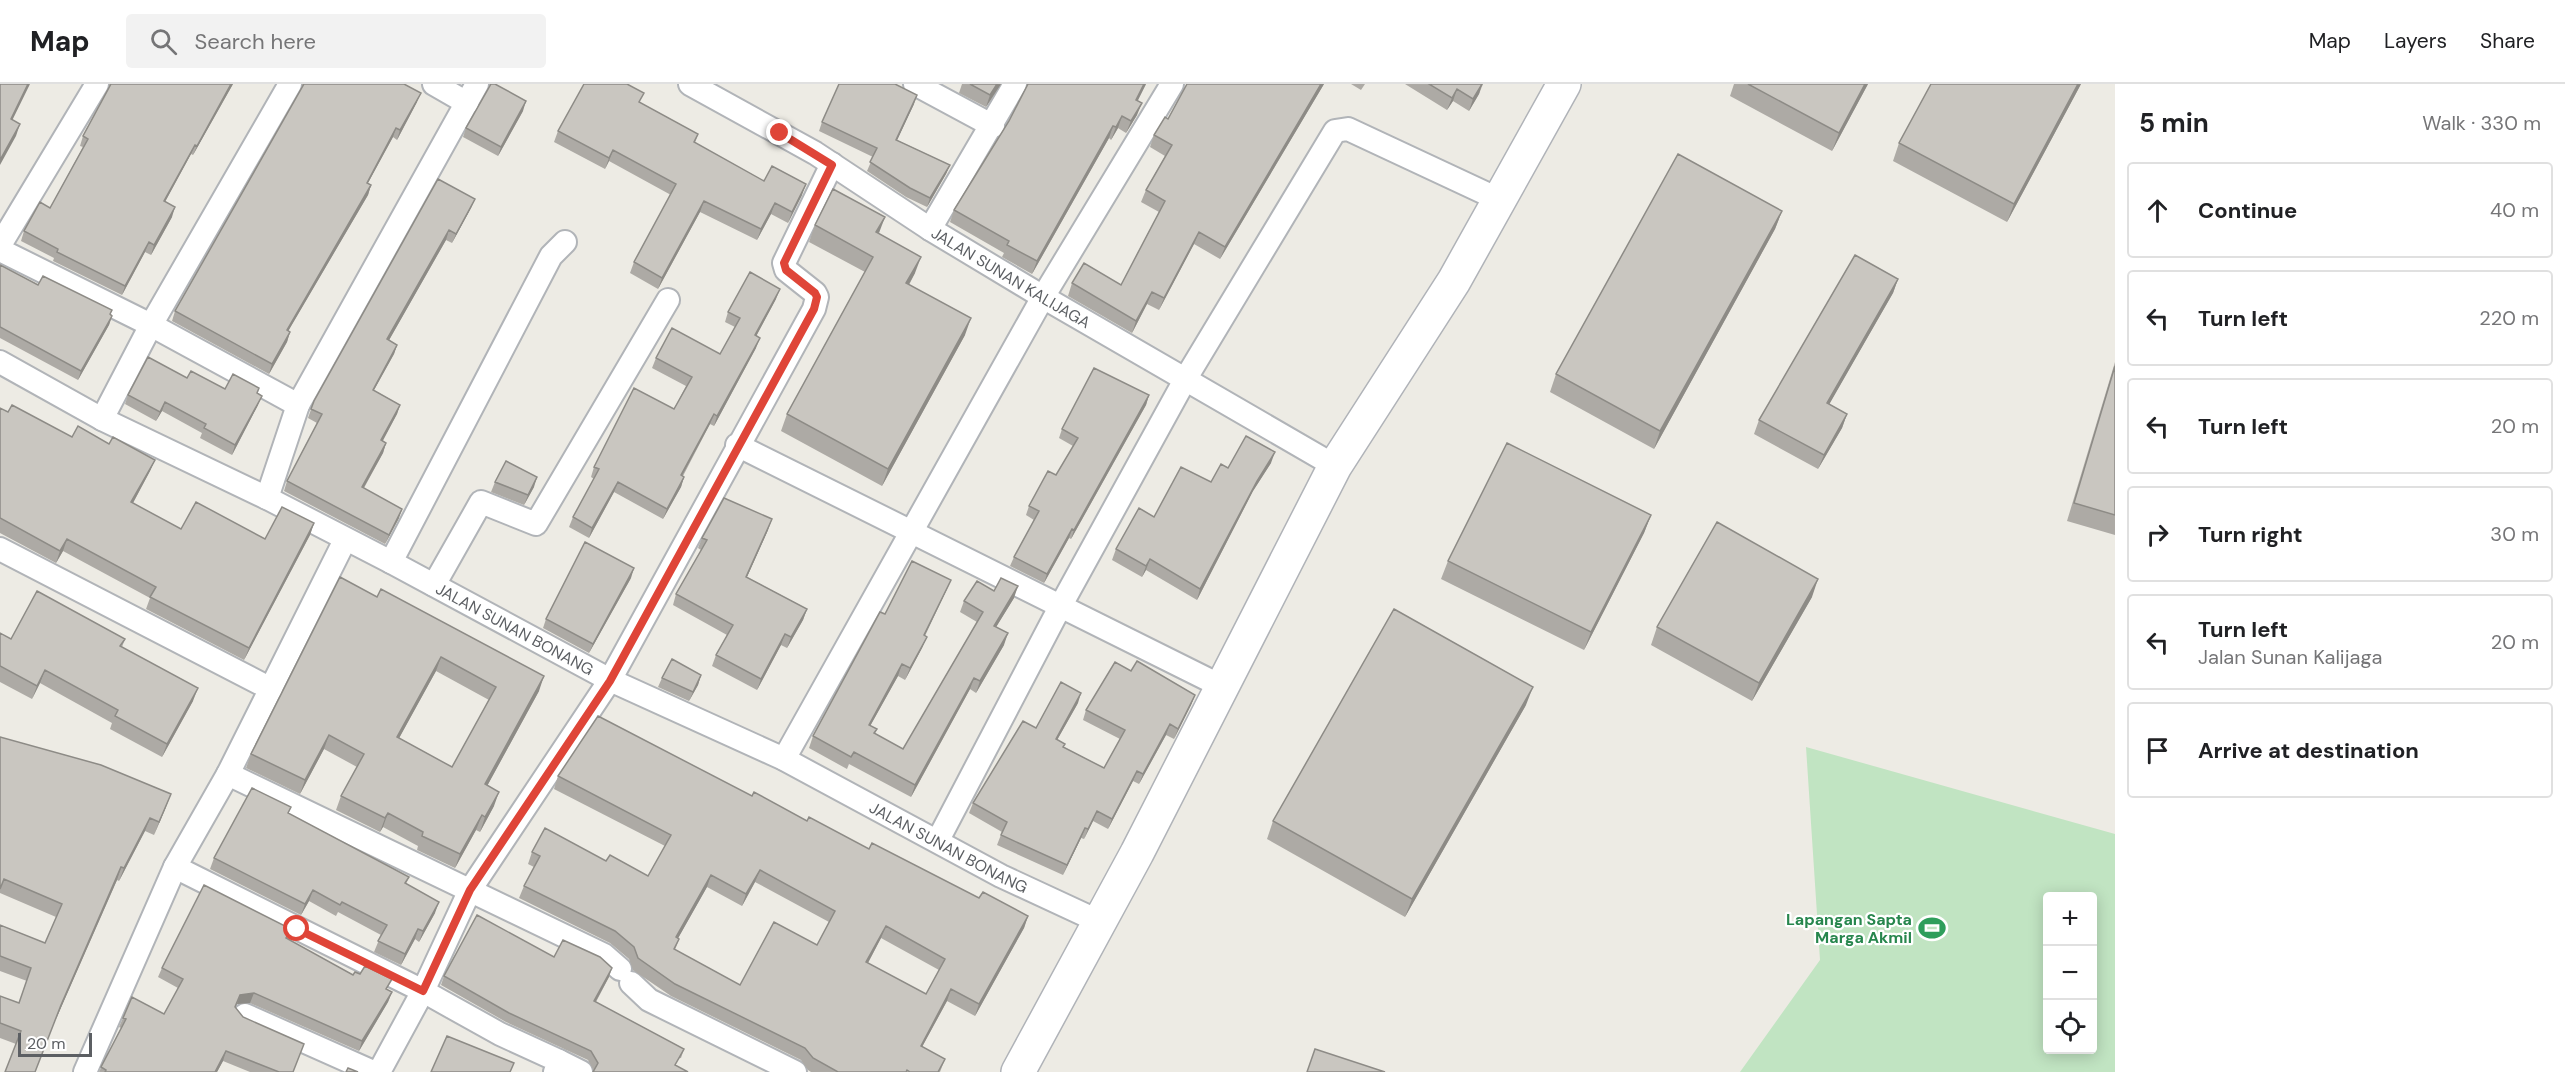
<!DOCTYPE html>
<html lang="en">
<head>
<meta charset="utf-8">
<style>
	:root { --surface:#fff; --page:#f2f2f2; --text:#202124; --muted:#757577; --line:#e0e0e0 }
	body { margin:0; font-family:"DM Sans",sans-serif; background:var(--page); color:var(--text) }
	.controls { position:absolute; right:18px; bottom:18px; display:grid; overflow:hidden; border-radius:6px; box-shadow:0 3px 15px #0003 }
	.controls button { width:54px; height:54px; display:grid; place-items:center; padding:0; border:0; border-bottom:2px solid var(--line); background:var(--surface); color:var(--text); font:30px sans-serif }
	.scale { position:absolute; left:18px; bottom:15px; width:74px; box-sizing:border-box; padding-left:6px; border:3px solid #5c5f63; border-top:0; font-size:16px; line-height:21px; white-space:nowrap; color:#5c5f63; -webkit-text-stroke:4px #fff; paint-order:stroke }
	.stop { position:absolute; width:18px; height:18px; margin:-14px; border:4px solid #df4538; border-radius:50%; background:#fff }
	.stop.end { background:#df4538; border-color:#fff; box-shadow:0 2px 6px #0008 }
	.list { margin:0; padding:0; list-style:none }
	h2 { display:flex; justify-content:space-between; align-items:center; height:78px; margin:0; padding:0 24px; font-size:26px }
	h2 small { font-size:20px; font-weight:400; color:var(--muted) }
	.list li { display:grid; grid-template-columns:39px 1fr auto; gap:18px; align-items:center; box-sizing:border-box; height:96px; margin:0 12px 12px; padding:0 12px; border:2px solid var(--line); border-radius:6px }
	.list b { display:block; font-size:22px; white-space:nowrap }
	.list p { margin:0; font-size:20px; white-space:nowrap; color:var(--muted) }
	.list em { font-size:20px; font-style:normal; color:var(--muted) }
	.icon { flex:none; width:33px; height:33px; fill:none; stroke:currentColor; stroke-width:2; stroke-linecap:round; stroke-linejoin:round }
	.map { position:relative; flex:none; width:2115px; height:988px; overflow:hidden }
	header { display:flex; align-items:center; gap:36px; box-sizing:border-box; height:84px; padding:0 30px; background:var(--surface); border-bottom:2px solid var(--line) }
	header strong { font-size:28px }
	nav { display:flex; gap:33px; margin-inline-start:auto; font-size:21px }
	.search { width:420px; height:54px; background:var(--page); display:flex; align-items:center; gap:15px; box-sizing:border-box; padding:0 21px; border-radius:6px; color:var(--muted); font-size:22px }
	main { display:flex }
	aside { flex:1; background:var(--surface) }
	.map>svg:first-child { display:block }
</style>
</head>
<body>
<header>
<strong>Map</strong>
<div class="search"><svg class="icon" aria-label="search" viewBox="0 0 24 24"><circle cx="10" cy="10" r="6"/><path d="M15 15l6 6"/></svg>Search here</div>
<nav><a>Map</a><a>Layers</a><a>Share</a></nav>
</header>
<main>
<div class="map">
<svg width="2115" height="988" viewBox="0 0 2115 988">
	<rect width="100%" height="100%" fill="#edebe4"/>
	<!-- green -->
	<path fill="#c1e4c2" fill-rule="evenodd" d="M1806 663 2115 750V988H1740L1820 876ZM2092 812V966H2048V812Z"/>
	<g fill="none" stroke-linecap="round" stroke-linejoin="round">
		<defs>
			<g id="street">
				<path d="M434 0 467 19"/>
				<path id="s1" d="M690 0 815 69 930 145 1043 213 1335 382"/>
				<path d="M915 0 993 42"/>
				<path d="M930 145 1015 0"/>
				<path d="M0 161 97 0"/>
				<path d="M0 166 151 241 298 321"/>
				<path id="s2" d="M0 278 102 335 267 414 391 478 610 596 784 675 1001 792 1098 837"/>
				<path d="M102 335 151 241 290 0"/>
				<path d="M737 361 1223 603"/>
				<path d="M267 414 298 321 477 0"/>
				<path d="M0 465 271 605"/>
				<path d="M391 478 551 172 565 158"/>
				<path d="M434 501 481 418 536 440 668 216"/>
				<path d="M784 675 1043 213 1172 0"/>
				<path d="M228 690 604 871 620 885"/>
				<path d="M938 756 1060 523 1186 294 1335 47 1348 45 1500 116"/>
				<path d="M175 783 423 907 500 950 559 977 555 988"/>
				<path d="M631 899 649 916 795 988"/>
				<path d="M245 931 373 988"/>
				<path d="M559 977 581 988"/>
				<path d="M85 988 175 783 228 690 345 456"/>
				<path d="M379 988 423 907 470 806 610 596 814 225 817 213 815 209 786 186 784 179 832 80"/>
			</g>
			<path id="secondary" d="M1018 988 1137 769 1335 382 1454 197 1564 0"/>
		</defs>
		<!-- street casing -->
		<use href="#street" stroke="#b1b4b8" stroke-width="26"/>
		<!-- secondary casing -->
		<use href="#secondary" stroke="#b0b3b8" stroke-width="36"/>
		<!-- street -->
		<use href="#street" stroke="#fff" stroke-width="22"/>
		<!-- secondary -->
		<use href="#secondary" stroke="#fff" stroke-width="33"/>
	</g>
	<!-- wall -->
	<path fill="#adaaa5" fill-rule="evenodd" d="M109 0H233L193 71 191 70 165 118 172 133 151 171 145 168 122 211 53 177 54 174 21 157 24 147 50 124 83 63 80 62 83 52 109 3Z
		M302 0H404L417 18 397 56 393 53 368 99 371 101 368 111 288 247 290 248 287 258 269 290 172 237 175 227 302 3Z
		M962 0H1001L986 23 959 9Z
		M1027 0H1146L1138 16 1137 31 1126 49 1118 44 1111 56 1109 54 1032 190 1002 173 1004 169 950 138 954 126 1009 37 1027 3Z
		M1186 0H1324L1220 175 1194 160 1159 226 1147 220 1132 249 1068 212 1072 199 1121 201 1159 128 1141 118 1146 106 1165 72 1150 63 1154 51 1168 35 1186 2Z
		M1351 0H1365L1361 6Z
		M1405 0H1483L1479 10 1469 27 1453 17 1447 26Z
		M1734 0H1868L1832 67 1730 12Z
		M2081 0 2007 138 1893 77 1899 59Z
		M641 19 698 50 695 59 764 97 802 111 788 139 771 130 757 156 700 128 658 205 630 189 634 178 671 111 609 77 605 85 554 58 558 47Z
		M914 20 897 56 950 81 946 90 927 123 906 113 867 87 873 73 819 47 822 38Z
		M523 27 498 72 463 53 466 44Z
		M475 115 471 124 452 159 446 156 389 256 397 261 394 270 374 306 400 321 397 330 382 357 386 359 383 369 364 404 399 434 385 460 284 407 287 397 317 339 308 334 314 317Z
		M1782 127 1775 145 1654 365 1550 308 1556 290Z
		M815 141 879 150 915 189 909 201 965 251 882 402 781 347 787 330 865 188 809 158Z
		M0 181 38 201 112 232 109 241 78 296 0 254Z
		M1898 195 1893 209 1829 320 1847 330 1842 344 1818 385 1754 350 1759 336Z
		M776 215 756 252V264L714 342 710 340 683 392 684 393 681 403 663 435 614 408 589 454 569 443 573 433 594 395 591 393 594 383 674 325 686 302 652 284 656 274 720 270 735 243 725 238 728 228Z
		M2115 278V451L2067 437Z
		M187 294 225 305 257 310 258 321 232 371 200 354 202 349 162 327 156 337 125 320 128 311Z
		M1149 311 1146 321 1071 455 1069 454 1044 499 1010 482 1014 473 1034 436 1026 431 1029 422 1056 391 1073 362 1059 354 1062 345Z
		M0 324 8 328 72 353 109 360 155 376 150 387 133 419 181 445 265 455 314 439 310 451 244 576 146 525 150 514 63 467 56 479 0 449Z
		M1271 379 1253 407 1197 516 1146 486 1142 493 1112 476 1116 465 1154 433 1211 398 1228 384Z
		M495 398 534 403 524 421 491 408Z
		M1651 431 1644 449 1584 566 1441 495 1448 477Z
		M768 446 747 493 807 525 803 536 787 564 781 561 757 606 712 582 716 571 727 551 673 521 676 510 701 466 698 464 702 454Z
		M340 493 539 607 487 702 494 722 480 748 476 746 455 784 417 766 418 762 383 743 380 748 336 726 341 712 357 683 324 665 300 710 246 684 251 670ZM436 587 489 616 452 683 399 654Z
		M631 494 589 569 543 544 546 535Z
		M951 496 946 507 925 552 927 553 922 564 905 596 898 592 870 642 877 645 875 650 903 665 977 538 960 528 964 517 994 507 1014 514 996 543 1004 561 976 609 970 605 911 713 849 680 847 685 809 664 813 652 885 530Z
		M1812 513 1752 617 1651 561 1657 543Z
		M0 549 11 555H125L122 563 193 617 162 673 110 645 112 639 40 599 32 615 0 598Z
		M1131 587 1195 611 1191 621 1174 655 1166 651 1139 700 1133 697 1108 745 1093 737 1084 755 1081 754 1063 791 997 761 1002 748 969 729 973 719 1036 644 1078 619 1057 656 1064 663 1104 684 1120 655 1083 636 1086 626Z
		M701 591 698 601 689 617 658 603 662 594Z
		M1526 621 1405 833 1267 755 1273 737Z
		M0 653 166 723 154 751 145 747 119 797 117 796 56 935 16 960 0 954V912L19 919 27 897 0 887V841L45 859 56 833 0 809Z
		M558 692 752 712 979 814 1028 832 1024 844 975 932 947 917 922 963 945 975 940 988H811L808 986 801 976 671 912 633 886 629 875 610 859 519 814 524 802 534 783 528 780 532 768 606 777 648 792 665 762 554 705ZM755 798 829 838 817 861 740 901 675 866 679 855 678 854 707 803 742 822ZM881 854 939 886 926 910 868 879Z
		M288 729 409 793 406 800 435 829 419 858 415 855 401 881 374 868 381 851 338 828 336 832 309 817 301 831 210 785 214 774Z
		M288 855 353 891 392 908 388 918 359 967 250 919 237 920 235 923 243 933 293 988H250L223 977 217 988H99L121 944 119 943 123 934 164 930 178 904 158 893 162 884Z
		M554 873 609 893 596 918 684 965 681 974 594 987 588 976 506 938 441 901 444 892Z"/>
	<!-- shaded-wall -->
	<path fill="#8d8b86" d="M28 0H30L7 47 11 35Z
		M231 0H233L193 71 197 62Z
		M997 0H1001L986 23 990 11Z
		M1144 0H1146L1132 28 1136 16Z
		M1321 0H1324L1220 175 1225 163Z
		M1482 0 1479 10 1469 27 1473 15Z
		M1865 0H1868L1832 67 1839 49Z
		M2078 0H2081L2007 138 2014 120Z
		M1457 5 1453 17 1447 26 1452 14Z
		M421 9 417 18 397 56 400 46Z
		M917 11 914 20 893 65 896 56Z
		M526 17 523 27 498 72 501 63Z
		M1142 19 1137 31 1126 49 1131 37Z
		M1122 32 1118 44 1111 56 1116 43Z
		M20 40 16 52 0 81V76Z
		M1113 42 1109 54 1032 190 1037 177Z
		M396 44 393 53 363 108 367 99Z
		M195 61 191 70 160 127 164 117Z
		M613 66 609 77 605 85 609 74Z
		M950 81 946 90 927 123 930 114Z
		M806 100 802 111 788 139 792 128Z
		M371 101 368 111 283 256 287 246Z
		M475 115 471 124 452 159 456 150Z
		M704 117 700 128 658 205 662 194Z
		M775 119 771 130 757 156 761 145Z
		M175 123 172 133 151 171 154 161Z
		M1782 127 1775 145 1654 365 1660 347Z
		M885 133 879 149 876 148Z
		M449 146 446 156 384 265 387 255Z
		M1199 148 1194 160 1159 226 1164 214Z
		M149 158 145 168 122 211 125 202Z
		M921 173 915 189 900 216 906 199Z
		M1898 195 1893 209 1822 333 1827 319Z
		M780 205 776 215 751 262 755 251Z
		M1152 208 1147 220 1132 249 1136 237Z
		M112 232 109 241 78 296 81 287Z
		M971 234 965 251 882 402 888 385Z
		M290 248 287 258 269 290 272 280Z
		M760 254 756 264 714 342 717 332Z
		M397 261 394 270 369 315 373 306Z
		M1149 311 1146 321 1071 455 1074 446Z
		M262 312 258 321 232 371 235 361Z
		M165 318 162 327 156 337 160 328Z
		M400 321 397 330 378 366 381 356Z
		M714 330 710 340 677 401 681 391Z
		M1847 330 1842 344 1818 385 1824 371Z
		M386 359 383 369 359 412 362 403Z
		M1275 368 1271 379 1253 407 1197 516 1200 505 1257 397Z
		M155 376 150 387 127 430 131 418Z
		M537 393 534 403 524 421 528 411Z
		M684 393 681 403 663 435 667 425Z
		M618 398 614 408 589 454 592 444Z
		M402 425 399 434 385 460 389 451Z
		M1651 431 1644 449 1584 566 1591 548Z
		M772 435 768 446 742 504 746 493Z
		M314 439 310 451 244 576 249 564Z
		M1072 445 1069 454 1044 499 1047 490Z
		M67 455 63 467 56 479 60 467Z
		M1150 475 1146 486 1142 493 1146 482Z
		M634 484 631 494 589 569 593 560Z
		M1818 495 1812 513 1752 617 1759 599Z
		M951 496 946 507 919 563 924 551Z
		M1018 502 1014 514 990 553 994 542Z
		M807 525 803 536 787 564 791 553Z
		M1008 549 1004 561 976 609 980 597Z
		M785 550 781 561 757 606 761 595Z
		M927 553 922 564 905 596 910 584Z
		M441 573 436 587 392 667 397 653Z
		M902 580 898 592 864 653 869 641Z
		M45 586 40 599 32 615 37 602Z
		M701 591 698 601 689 617 693 608Z
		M544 592 539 607 480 715 485 700Z
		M974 594 970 605 911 713 915 701Z
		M1533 603 1526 621 1405 833 1412 815Z
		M198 604 193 617 162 673 167 660Z
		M1081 609 1078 619 1052 665 1056 655Z
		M1195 611 1191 621 1174 655 1178 645Z
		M1170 640 1166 651 1139 700 1143 690Z
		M329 651 324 665 300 710 305 696Z
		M1137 687 1133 697 1108 745 1112 735Z
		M499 708 494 722 480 748 485 733Z
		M171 710 166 723 154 751 159 738Z
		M1097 727 1093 737 1084 755 1088 745Z
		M388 729 383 743 380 748 385 734Z
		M482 731 476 746 455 784 460 770Z
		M150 734 145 747 119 797 124 784Z
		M1085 744 1081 754 1063 791 1067 781Z
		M121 783 117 796 56 935 61 921Z
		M760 786 755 798 742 822 746 810Z
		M711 791 707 803 672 865 676 853Z
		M313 806 309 817 301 831 305 820Z
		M439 818 435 829 419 858 423 847Z
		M1028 832 1024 844 975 932 979 920Z
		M886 842 881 854 862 890 866 878Z
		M418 845 415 855 401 881 405 870Z
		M612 884 609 893 591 926 594 917Z
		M951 905 947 917 916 974 921 962Z
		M392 908 388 918 359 967 362 957Z
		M254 909 250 919 237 920 240 911Z
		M226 967 223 977 217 988H215Z"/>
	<!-- building -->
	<path fill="#c9c6c0" stroke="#8d8b86" stroke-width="1.5" fill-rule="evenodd" d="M0 0H28L11 35 20 40 0 76Z
		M111 0H231L197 62 195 61 164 117 175 123 154 161 149 158 125 202 57 168 58 165 24 147 40 118 50 124 88 55 83 52Z
		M304 0H404L421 9 400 46 396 44 367 99 371 101 287 246 290 248 272 280 175 227Z
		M491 0H495L526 17 501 63 466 44Z
		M584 0H627L644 9 639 18 698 50 694 58 764 97 772 82 806 100 792 128 775 119 761 145 704 117 662 194 634 178 676 100 613 66 609 74 558 47Z
		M839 0H895L917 11 896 56 950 81 930 114 910 104 870 78 877 64 822 38Z
		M970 0H997L990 11Z
		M1028 0H1144L1136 16 1142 19 1131 37 1122 32 1116 43 1113 42 1037 177 1007 161 1009 157 954 126 1009 37Z
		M1187 0H1321L1225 163 1199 148 1164 214 1152 208 1136 237 1072 199 1084 179 1121 201 1165 117 1146 106 1172 61 1154 51 1165 33 1168 35Z
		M1429 0H1482L1473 15 1457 5 1452 14Z
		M1748 0H1865L1839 49Z
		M1931 0H2078L2014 120 1899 59Z
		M1678 70 1782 127 1660 347 1556 290Z
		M438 95 475 115 456 150 449 146 387 255 397 261 373 306 400 321 381 356 386 359 362 403 402 425 389 451 287 397 322 330 311 325 314 317Z
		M833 105 885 133 876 148 921 173 906 199 971 234 888 385 787 330 873 173 815 141Z
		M1855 171 1898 195 1827 319 1847 330 1824 371 1759 336Z
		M0 181 38 201 43 192 112 226 110 230 112 232 81 287 0 243Z
		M750 188 780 205 755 251 760 254 717 332 714 330 681 391 684 393 667 425 618 398 592 444 573 433 599 385 594 383 634 304 674 325 692 293 656 274 672 244 720 270 740 234 728 228Z
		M148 273 187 294 191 287 225 305 233 290 259 304 257 309 262 312 235 361 204 344 206 340 165 318 160 328 128 311Z
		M2115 282V431L2074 419Z
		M1094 284 1149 311 1074 446 1072 445 1047 490 1014 473 1039 427 1029 422 1048 387 1056 391 1078 354 1062 345Z
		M12 321 72 353 78 342 109 360 113 353 155 376 131 418 181 445 196 418 265 455 282 423 314 439 249 564 150 513 156 503 67 455 60 467 0 434V324L8 328Z
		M1246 352 1275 368 1257 397 1200 505 1150 475 1146 482 1116 465 1139 424 1154 433 1181 383 1211 398 1221 380 1228 384Z
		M1507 359 1651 431 1591 548 1448 477Z
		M506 377 537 393 528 411 495 398Z
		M724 414 772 435 746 493 807 525 791 553 785 550 761 595 716 571 733 541 676 510 707 456 702 454Z
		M1717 438 1818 495 1759 599 1657 543Z
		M585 458 634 484 593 560 546 535Z
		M912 477 951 496 924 551 927 553 910 584 902 580 869 641 877 645 874 649 903 665 983 528 964 517 977 497 994 507 1001 494 1018 502 994 542 1008 549 980 597 974 594 915 701 854 668 851 673 813 652 880 528 885 530Z
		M340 493 377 513 381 505 544 592 485 700 499 708 485 733 482 731 460 770 422 752 423 748 388 729 385 734 341 712 364 670 329 651 305 696 251 670ZM441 573 496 603 452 683 397 653Z
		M37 507 125 555 120 562 198 604 167 660 115 632 118 626 45 586 37 602 0 582V549L11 555Z
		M1394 525 1533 603 1412 815 1273 737Z
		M672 575 701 591 693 608 662 594Z
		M1137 577 1195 611 1178 645 1170 640 1143 690 1137 687 1112 735 1097 727 1088 745 1085 744 1067 781 1001 751 1007 738 973 719 1023 637 1036 644 1061 598 1081 609 1056 655 1065 660 1063 663 1104 684 1125 646 1086 626 1115 578 1131 587Z
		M598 632 752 712 754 708 807 737 809 733 869 765 872 759 979 814 983 808 1028 832 979 920 951 905 921 962 945 975 938 988H910L907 986 906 988H838L813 974 805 964 675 900 638 874 634 863 615 847 524 802 540 772 532 768 545 744 606 777 610 771 648 792 671 751 558 692ZM760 786 835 827 817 861 774 838 740 901 674 865 679 855 676 853 711 791 746 810ZM886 842 945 875 926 910 866 878Z
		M0 653 101 681 171 710 159 738 150 734 124 784 121 783 61 921 35 988H5L21 947 0 939V912L19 919 31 884 0 872V841L45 859 62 820 4 795 0 805Z
		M252 704 291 723 288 729 409 793 405 799 439 818 423 847 418 845 405 870 378 857 387 841 342 818 340 821 313 806 305 820 214 774Z
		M204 801 291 845 286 854 353 891 355 888 360 890 365 882 392 895 386 905 392 908 362 957 254 909 240 911 235 923 243 933 304 960 293 988H279L226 967 215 988H105L106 986 101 983 126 935 123 934 132 913 164 930 183 895 162 884Z
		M477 831 554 873 563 856 600 873 612 884 594 917 684 965 675 981 688 988H593L598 979 591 967 509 929 444 892Z
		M447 952 514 979 510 988H431Z
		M1315 965 1385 988H1307Z
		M348 984 358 988H346Z"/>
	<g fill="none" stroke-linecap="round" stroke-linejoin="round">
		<!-- route -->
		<path stroke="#df4538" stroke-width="8" d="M297 845 423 907 470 806 610 597 814 225 817 213 815 209 786 186 784 179 832 81 780 49"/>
	</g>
	<!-- icons -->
	<defs>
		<symbol id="stadium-bare" viewBox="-9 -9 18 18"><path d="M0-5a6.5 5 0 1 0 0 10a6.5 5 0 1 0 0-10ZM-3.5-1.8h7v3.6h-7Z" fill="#2e9e5b" stroke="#fff" stroke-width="2.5" paint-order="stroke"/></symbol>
	</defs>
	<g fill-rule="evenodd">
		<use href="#stadium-bare" x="1913" y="825" width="38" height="38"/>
	</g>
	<g text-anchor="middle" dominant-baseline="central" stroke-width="4.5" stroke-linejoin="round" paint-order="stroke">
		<!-- street labels -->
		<g font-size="16" fill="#5c5f63" stroke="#fff">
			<text stroke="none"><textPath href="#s1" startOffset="375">JALAN SUNAN KALIJAGA</textPath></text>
			<text stroke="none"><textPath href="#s2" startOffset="580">JALAN SUNAN BONANG</textPath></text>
			<text stroke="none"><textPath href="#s2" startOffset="1066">JALAN SUNAN BONANG</textPath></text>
		</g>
		<!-- leisure labels -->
		<g font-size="16" font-weight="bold" fill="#27864d" stroke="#fff" text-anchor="end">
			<text x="1912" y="835">Lapangan Sapta<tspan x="1912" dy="18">Marga Akmil</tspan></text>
		</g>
	</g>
</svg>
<div class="controls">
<button>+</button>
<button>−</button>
<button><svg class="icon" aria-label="locate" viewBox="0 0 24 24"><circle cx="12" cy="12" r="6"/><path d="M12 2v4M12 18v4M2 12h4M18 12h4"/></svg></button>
</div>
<div class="scale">20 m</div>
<div class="stop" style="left:297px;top:845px"></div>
<div class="stop end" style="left:780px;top:49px"></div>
</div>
<aside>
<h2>5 min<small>Walk · 330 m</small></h2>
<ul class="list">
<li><svg class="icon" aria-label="ahead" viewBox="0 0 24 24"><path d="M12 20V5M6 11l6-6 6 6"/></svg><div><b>Continue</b></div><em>40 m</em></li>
<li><svg class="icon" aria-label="left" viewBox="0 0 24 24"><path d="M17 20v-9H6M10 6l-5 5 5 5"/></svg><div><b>Turn left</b></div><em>220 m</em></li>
<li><svg class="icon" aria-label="left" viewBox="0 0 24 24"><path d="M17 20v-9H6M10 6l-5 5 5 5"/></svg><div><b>Turn left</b></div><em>20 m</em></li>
<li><svg class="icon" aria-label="right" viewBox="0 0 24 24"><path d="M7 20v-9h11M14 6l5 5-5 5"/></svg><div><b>Turn right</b></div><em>30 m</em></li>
<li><svg class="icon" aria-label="left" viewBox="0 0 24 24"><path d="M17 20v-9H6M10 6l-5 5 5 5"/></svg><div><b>Turn left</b><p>Jalan Sunan Kalijaga</p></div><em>20 m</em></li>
<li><svg class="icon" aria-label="arrive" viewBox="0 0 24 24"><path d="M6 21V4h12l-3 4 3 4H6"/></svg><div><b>Arrive at destination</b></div></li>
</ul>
</aside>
</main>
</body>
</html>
